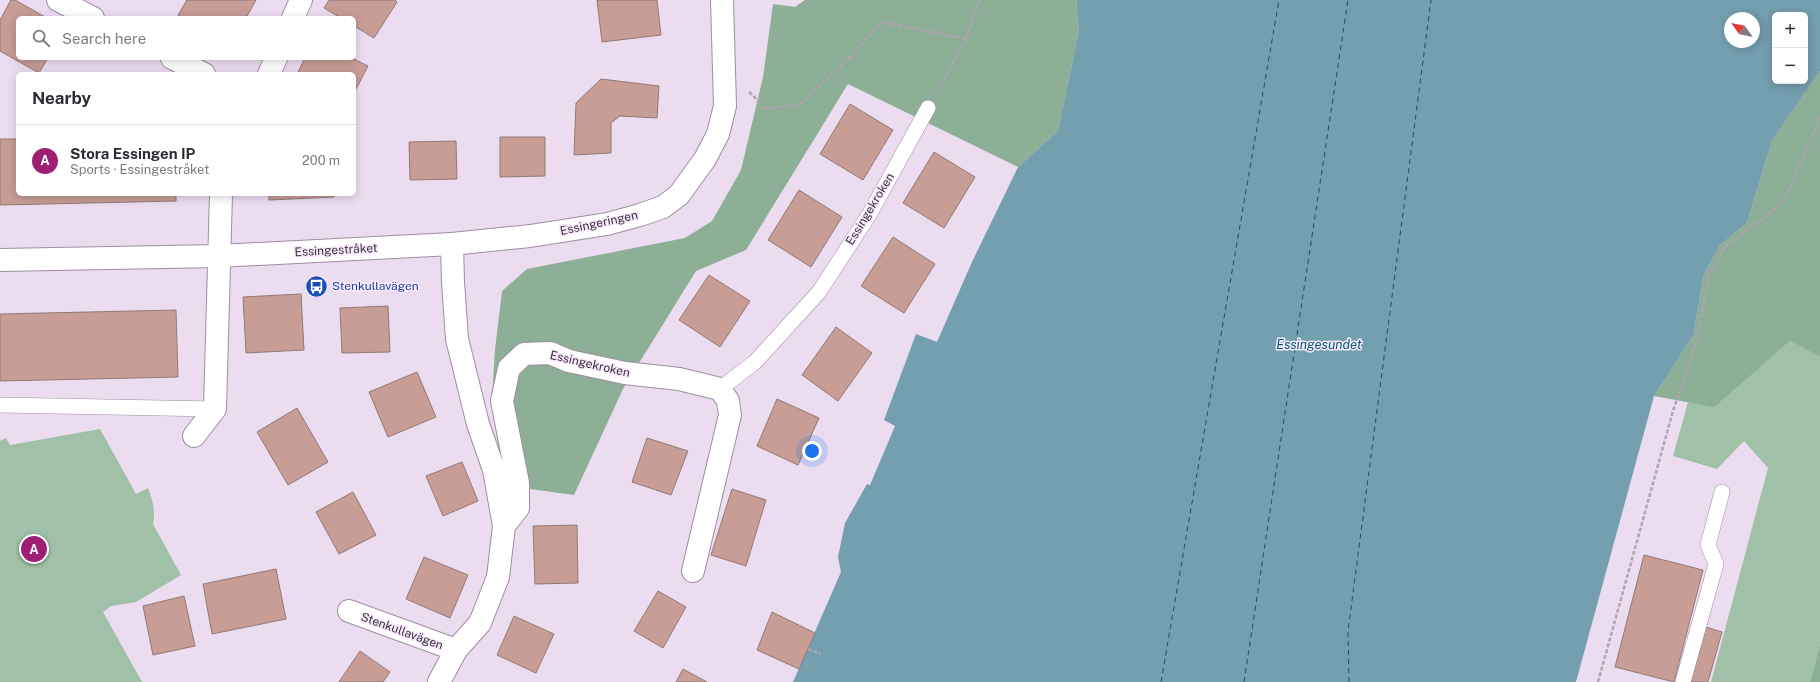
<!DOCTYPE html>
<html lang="en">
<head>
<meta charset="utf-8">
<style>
	:root { --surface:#fff; --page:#f2f2f3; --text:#2b2b33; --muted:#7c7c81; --line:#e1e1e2; --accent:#9d2075 }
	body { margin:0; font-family:"Public Sans",sans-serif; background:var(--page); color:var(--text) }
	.controls { position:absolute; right:12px; top:12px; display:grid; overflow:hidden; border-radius:6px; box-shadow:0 2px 10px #0003 }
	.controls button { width:36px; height:36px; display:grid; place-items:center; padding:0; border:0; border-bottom:1px solid var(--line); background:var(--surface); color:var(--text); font:20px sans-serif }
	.compass { position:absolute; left:1724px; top:12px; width:36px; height:36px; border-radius:50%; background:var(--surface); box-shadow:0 2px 10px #0003; rotate:303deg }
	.you { position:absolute; left:812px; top:451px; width:14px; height:14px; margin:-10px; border:3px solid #fff; border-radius:50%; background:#1a73e8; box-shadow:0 0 0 6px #1a73e833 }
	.badge { display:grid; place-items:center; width:26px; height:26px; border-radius:50%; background:var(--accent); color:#fff; font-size:13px; font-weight:700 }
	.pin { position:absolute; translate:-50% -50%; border:2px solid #fff; box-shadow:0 1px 4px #0006 }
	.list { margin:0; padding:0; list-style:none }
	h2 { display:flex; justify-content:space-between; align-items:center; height:52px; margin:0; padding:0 16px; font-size:17px }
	h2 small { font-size:13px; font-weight:400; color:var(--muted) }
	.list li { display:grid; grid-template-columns:26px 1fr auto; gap:12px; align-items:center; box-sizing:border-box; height:72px; padding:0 16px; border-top:1px solid var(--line) }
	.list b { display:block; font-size:15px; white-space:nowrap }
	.list p { margin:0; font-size:13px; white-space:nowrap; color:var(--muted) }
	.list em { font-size:13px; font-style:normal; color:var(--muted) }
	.icon { flex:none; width:22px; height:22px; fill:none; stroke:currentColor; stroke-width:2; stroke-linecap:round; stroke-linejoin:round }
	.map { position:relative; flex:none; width:1820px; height:682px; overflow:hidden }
	.search { position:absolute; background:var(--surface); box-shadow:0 2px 10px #0003; left:16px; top:16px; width:340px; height:44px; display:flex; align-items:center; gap:10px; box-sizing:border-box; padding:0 14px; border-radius:6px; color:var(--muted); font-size:15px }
	.panel { position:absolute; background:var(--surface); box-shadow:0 2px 10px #0003; left:16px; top:72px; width:340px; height:124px; border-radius:6px }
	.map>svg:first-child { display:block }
</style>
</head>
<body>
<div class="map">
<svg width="1820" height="682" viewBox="0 0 1820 682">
	<rect width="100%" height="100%" fill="#ecdcf0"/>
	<!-- green -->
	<path fill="#a0c0a8" d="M1790 341 1820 357V644L1810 682H1711L1768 468 1744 441 1717 469 1673 456 1688 402 1714 406Z
		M100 429 136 494 148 488C152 498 156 513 153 524L181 575 136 602 111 606 103 612 142 682H0V441L6 438 10 445Z"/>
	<!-- forest -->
	<path fill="#8daf96" d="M805 0H1076L1079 31 1058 131 1018 167 848 84 746 250 696 271 623 389 574 495 508 486 492 398 495 350 502 291 527 269 685 238 712 221 741 170 763 77 773 4 795 7Z
		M1820 71V357L1790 341 1714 407 1654 396 1693 336 1704 274 1720 245 1747 223 1772 141Z
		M1820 644V682H1810Z"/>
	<!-- water -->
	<path fill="#749fae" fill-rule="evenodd" d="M1076 0H1820V71L1772 141 1747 223 1720 245 1704 274 1693 336 1654 396 1576 682H793L841 572 838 557 845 523 867 484 870 485 895 426 884 420 916 334 937 342 972 262 1018 167 1058 131 1079 31ZM1775 15H1805V81H1775ZM1730 18H1754V42H1730Z"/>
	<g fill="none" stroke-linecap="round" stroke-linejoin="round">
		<!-- ferry -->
		<path stroke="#005c72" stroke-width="1" stroke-dasharray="5 4" stroke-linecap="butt" d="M1161 682 1279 0
			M1244 682 1348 0
			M1349 682 1348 631 1431 0"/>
	</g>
	<!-- building -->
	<path fill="#c79d96" stroke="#927974" d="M11 0H15L47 18H18V58H48L39 73 0 51V20Z
		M187 0H256L246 18H184L178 15Z
		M329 0H395L397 2 374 38 354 26V18H341L324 8Z
		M597 0H657L661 35 602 42Z
		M305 58H352L368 66 354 93V74H297Z
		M601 79 659 86 657 118 620 116 611 123V153L574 155 576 103Z
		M850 104 893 130 863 180 820 154Z
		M500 137H545V176L500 177Z
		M0 139H18V194H176V201L0 205Z
		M456 141 457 179 410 180 409 142Z
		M934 152 975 177 944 228 903 203Z
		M799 190 842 217 811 267 768 240Z
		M269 194H334V197L269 200Z
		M893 237 935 264 904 313 861 286Z
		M709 275 750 301 720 347 679 320Z
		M301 294 304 350 246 353 243 297Z
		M388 306 390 352 342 353 340 308Z
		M176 310 178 377 0 381V314Z
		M836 327 872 353 838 401 802 375Z
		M417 372 436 417 388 437 369 392Z
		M777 399 819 418 798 465 757 446Z
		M297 408 328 462 288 485 257 432Z
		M647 438 688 451 671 495 632 482Z
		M462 462 478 501 443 516 426 476Z
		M732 489 766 500 746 566 711 555Z
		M353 492 376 535 339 554 316 512Z
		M577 525 578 583 535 584 533 526Z
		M1644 555 1703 570 1674 682 1615 667Z
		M424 557 468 575 450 618 406 599Z
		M276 569 286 619 212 634 203 584Z
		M658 591 686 607 663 648 634 631Z
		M184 596 195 646 153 655 143 606Z
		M772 612 815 633 799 669 757 650Z
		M514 616 554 634 536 673 497 655Z
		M1706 627 1722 632 1708 682H1691Z
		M360 651 390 672 383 682H339Z
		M683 669 707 682H676Z"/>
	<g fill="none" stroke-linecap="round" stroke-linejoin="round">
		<defs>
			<path id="service" d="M720 389 755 362 819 292 869 215 928 108
				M0 405 215 409
				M1683 682 1716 564 1708 545 1722 492"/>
			<path id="minor" d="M58 0 93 18
				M293 18 301 0
				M172 58 204 74
				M269 74 276 58
				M194 436 215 409 221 194
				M504 526 518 508V483L502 401 509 368 524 354 550 353 569 361 625 373 679 379 720 389 728 401 730 415 693 571
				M349 611 456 650
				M439 682 456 650 480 623 498 577 504 526 494 470 478 424 457 339 453 282 452 244"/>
			<path id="tertiary" d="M0 260 219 256 452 244 530 236 607 224 640 215 663 207 679 195 705 159 718 134 725 106 722 0"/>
		</defs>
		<!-- service casing -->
		<use href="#service" stroke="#9d8ea1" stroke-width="16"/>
		<!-- minor casing -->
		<use href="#minor" stroke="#9d8ea1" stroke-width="24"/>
		<!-- tertiary casing -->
		<use href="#tertiary" stroke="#9d8ea1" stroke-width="24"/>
		<!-- path -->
		<path stroke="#b0a4b3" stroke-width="2.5" stroke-dasharray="4 2" stroke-linecap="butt" d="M938 90 966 39 980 0
			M749 92 753 95 763 109 801 104 843 64 882 22 966 39
			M808 649 821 654
			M1598 682 1673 411 1697 340 1709 275 1725 247 1784 202 1820 118"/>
		<!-- service -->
		<use href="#service" stroke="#fff" stroke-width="15"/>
		<!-- minor -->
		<use href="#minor" stroke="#fff" stroke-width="22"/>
		<!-- tertiary -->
		<use href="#tertiary" stroke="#fff" stroke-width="22"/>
	</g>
	<!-- icons -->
	<defs>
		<symbol id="bus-disc" viewBox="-11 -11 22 22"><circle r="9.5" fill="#1a4fb4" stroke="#f9e9fd"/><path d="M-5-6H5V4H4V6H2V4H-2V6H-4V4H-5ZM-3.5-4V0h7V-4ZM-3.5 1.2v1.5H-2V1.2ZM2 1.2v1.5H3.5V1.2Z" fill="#fff"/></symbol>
	</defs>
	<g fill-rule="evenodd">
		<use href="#bus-disc" x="304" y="274" width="25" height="25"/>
	</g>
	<g text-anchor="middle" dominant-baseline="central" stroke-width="3" stroke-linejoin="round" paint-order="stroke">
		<!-- street labels -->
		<g font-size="12" fill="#3a343c" stroke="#f9e9fd">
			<text transform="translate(870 209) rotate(-59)">Essingekroken</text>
			<text transform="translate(599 223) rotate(-12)">Essingeringen</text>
			<text transform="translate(336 250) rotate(-3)">Essingestråket</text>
			<text transform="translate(590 364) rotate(13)">Essingekroken</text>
			<text transform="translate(402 631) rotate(20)">Stenkullavägen</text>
		</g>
		<!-- transit labels -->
		<g font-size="12" fill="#164399" stroke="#f9e9fd" text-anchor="start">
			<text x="332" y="286">Stenkullavägen</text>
		</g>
		<!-- water labels -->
		<g font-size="13" font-style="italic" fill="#005c72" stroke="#f9e9fd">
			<text x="1319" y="344">Essingesundet</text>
		</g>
	</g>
</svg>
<div class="controls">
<button>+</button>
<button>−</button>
</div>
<svg class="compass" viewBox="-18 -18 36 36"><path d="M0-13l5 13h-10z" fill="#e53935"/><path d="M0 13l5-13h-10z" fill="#7c7c81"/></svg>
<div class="you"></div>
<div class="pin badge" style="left:34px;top:549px">A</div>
<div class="search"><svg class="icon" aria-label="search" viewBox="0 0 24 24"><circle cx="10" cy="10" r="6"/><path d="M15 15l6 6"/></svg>Search here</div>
<section class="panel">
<h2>Nearby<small></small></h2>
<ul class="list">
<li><span class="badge">A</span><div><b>Stora Essingen IP</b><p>Sports · Essingestråket</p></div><em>200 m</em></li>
</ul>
</section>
</div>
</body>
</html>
